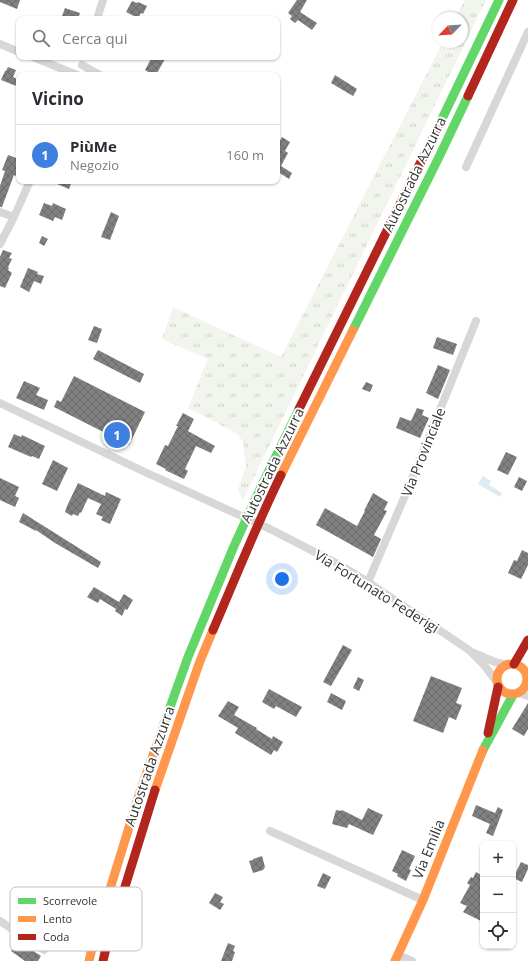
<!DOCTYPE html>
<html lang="it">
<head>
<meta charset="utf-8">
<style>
	:root { --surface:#fff; --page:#f7f7f7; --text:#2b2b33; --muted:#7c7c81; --line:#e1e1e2; --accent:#2563eb }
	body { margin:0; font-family:"Open Sans",sans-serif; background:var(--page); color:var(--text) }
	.controls { position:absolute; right:12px; bottom:12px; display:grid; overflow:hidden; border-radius:8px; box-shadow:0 1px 3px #0004 }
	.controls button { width:36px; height:36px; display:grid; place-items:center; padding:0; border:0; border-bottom:1px solid var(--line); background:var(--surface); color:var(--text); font:20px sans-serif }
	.compass { position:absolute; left:432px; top:12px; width:36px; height:36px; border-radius:50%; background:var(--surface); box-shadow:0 1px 3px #0004; rotate:245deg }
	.you { position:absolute; left:282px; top:579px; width:14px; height:14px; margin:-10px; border:3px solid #fff; border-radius:50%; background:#1a73e8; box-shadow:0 0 0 6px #1a73e833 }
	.badge { display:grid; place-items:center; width:26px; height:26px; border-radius:50%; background:var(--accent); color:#fff; font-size:13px; font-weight:700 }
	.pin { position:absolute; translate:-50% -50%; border:2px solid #fff; box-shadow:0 1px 4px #0006 }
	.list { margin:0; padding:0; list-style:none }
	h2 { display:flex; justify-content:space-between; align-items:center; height:52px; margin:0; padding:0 16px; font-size:17px }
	h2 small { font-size:13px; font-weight:400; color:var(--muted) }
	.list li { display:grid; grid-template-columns:26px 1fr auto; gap:12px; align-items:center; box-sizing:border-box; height:60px; padding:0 16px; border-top:1px solid var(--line) }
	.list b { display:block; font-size:15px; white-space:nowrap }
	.list p { margin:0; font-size:13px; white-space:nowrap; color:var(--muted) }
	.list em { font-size:13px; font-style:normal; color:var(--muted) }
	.icon { flex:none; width:22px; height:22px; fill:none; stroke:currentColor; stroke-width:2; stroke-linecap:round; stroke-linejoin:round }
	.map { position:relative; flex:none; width:528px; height:961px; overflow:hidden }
	.search { position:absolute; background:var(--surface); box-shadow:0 1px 3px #0004; left:16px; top:16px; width:264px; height:44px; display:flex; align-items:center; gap:10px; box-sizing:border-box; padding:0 14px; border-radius:8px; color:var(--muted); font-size:15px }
	.panel { position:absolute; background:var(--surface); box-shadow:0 1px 3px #0004; left:16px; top:72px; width:264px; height:112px; border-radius:8px }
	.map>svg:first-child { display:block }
</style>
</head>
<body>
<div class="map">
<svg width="528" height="961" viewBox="0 0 528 961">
	<defs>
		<pattern id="grass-tufts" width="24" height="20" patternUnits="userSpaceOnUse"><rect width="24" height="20" fill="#f1f5ed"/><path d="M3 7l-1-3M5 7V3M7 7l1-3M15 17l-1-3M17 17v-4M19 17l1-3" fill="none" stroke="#cfd2cc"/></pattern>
		<pattern id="building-cross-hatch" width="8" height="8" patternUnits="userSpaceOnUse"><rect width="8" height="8" fill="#818181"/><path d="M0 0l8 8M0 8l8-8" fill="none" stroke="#6a6a6a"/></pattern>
	</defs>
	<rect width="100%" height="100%" fill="#fff"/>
	<!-- grass -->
	<path fill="url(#grass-tufts)" d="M465 0H486L243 500 238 490 246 466 243 442 238 434 188 408 208 359 162 339 173 307 281 357 443 42H462V18H455Z"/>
	<!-- water -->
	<path fill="#ddebf3" d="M483 476 491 481 489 485 502 493 500 497 478 484Z"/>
	<!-- building -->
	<path fill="url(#building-cross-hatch)" d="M0 0H20L17 9 0 2Z
		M297 0H307L300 12 317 23 312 30 298 20 295 23 290 19 292 16 288 13Z
		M132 1 137 3 138 2 147 6 143 14 141 13 138 18 126 12Z
		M65 8 80 13 78 19H61Z
		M152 57H166L156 75H153L145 70Z
		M8 67 16 70 13 77 19 80V87L1 80 5 71H6Z
		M335 75 357 89 353 96 331 83Z
		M282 137 290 142 285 151 288 153 281 166 292 173 289 179 278 172 277 173V141L279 142Z
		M8 155 19 159V168L16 176 14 175 2 207H0V186L5 171 2 170Z
		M50 181H72L69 189Z
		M44 203 52 206 53 203 66 209 62 220 55 217 53 221 39 215Z
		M111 212 119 216 110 240 101 237Z
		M42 236 48 239 44 246 39 243Z
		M3 250 12 253 9 258 12 259 8 267 9 268 8 270 12 273 5 288 0 286V257Z
		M28 268 38 272 37 274 44 276 41 284 34 281 29 292 20 287Z
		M94 326 102 329 97 343 88 340Z
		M437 337 457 344 453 355 433 348Z
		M98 350 144 374 140 383 93 359Z
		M438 365 450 370 438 399 426 393Z
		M74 376 145 412 129 445 54 407 57 400 61 402Z
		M24 381 40 388 36 395 48 400 44 410 16 398Z
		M366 382 373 385 370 392 362 389Z
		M417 408 424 410 422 415 429 418 420 438 396 428 400 417 411 421Z
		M183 413 194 419 188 431 215 446 211 453 196 446 185 469 188 471 184 479 165 470 166 469 156 464 165 445 168 446 178 426H176Z
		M14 434 21 437 22 435 45 446 39 459 32 456 31 457 8 447Z
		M506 452 517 457 508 475 497 470Z
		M53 460 68 468 57 491 42 484Z
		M519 477 527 481 522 491 514 487Z
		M0 478 19 487 15 496 19 498 15 507 0 500Z
		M78 483 105 496 106 492 121 499 110 524 101 520 103 517 96 514 101 504 88 498 81 513 80 512 78 516 73 514 72 516 65 512 67 506Z
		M373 493 388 502 384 510 387 511 374 535 381 539 373 557 316 525 325 508 357 526 365 511H364Z
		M23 513 101 562 98 568 55 543 36 530V531L19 522Z
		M522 550 528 553V565L521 579 508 573 514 560 517 561Z
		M94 587 119 602 124 594 133 600 127 610 125 609 122 616 115 611 116 609 100 599 98 603 87 597Z
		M343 645 352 650 331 686 323 682Z
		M431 676 462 688 456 703 462 705 456 720 449 717 443 733 413 721Z
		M358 677 364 680 359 691 353 688Z
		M269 689 302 707 296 717 276 706 274 709 262 702Z
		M331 693 346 701 342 710 327 702Z
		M228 701 239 707 234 715 257 728 256 729 272 739 273 736 283 742 277 752 274 750 271 755 235 733 238 728 218 716Z
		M528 703V729L524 736 512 729Z
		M476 805 495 813 498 807 503 810 493 836 486 833 490 824 472 816Z
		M368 808 383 815 373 835 349 824 347 828 332 824 336 810 341 811 342 810 362 820Z
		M402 850 415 856 409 869 411 870 406 881 397 876 398 874 392 871Z
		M262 856 265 867 263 870 253 873 249 861 253 860V859Z
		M521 862 528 865V869L522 882 513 878Z
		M476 872 483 876V922L463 912 467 906 460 903 470 885 467 883 471 877 473 878Z
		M323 873 331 877 325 889 317 886Z
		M215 893 223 897 220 902 224 904 220 910 209 903Z
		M18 941 41 956 38 961H25L11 951Z
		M228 943 235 946 233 951 235 952 232 961H221Z"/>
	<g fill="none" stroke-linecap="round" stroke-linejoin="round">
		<!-- street -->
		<path stroke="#d7d7d7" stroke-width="8" d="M97 19 103 0
			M0 44 19 52
			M33 57 77 75
			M82 65 100 75
			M466 167 528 32
			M0 212 14 217
			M0 244 14 217 30 181
			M0 403 147 473 270 529 338 564 368 582 469 650 484 665 496 681
			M368 582 407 491 476 321
			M474 653 495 662 507 665
			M527 680 528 681
			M519 693 528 696
			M270 831 423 900
			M0 921 44 950
			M398 955 412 961"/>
		<!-- fast -->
		<path stroke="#63d668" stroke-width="9" d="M440 123 499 0
			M353 330 440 155 468 96
			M164 724 188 657 234 546 260 489 299 409
			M483 750 513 695"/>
		<!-- slow -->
		<path stroke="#ff974d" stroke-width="9" d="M281 475 353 330
			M497 679a15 15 0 1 1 30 0a15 15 0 1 1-30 0Z
			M155 790 200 661 213 630
			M89 961 93 944 139 795 164 724
			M395 961 423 900 483 750"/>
		<!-- jam -->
		<path stroke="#b3261e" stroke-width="9" d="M468 96 513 0
			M299 409 440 123
			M213 630C235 579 256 526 281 475
			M514 664 528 640
			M488 733 498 687
			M103 961 106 948 155 790"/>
	</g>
	<g text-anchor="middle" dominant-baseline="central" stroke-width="4" stroke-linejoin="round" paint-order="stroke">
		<!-- street labels -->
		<g font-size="14" fill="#333" stroke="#fff">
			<text transform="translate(414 174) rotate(-64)">Autostrada Azzurra</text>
			<text transform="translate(423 452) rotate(-68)">Via Provinciale</text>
			<text transform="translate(272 465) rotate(-64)">Autostrada Azzurra</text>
			<text transform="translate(377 591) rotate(32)">Via Fortunato Federigi</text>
			<text transform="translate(149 766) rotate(-71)">Autostrada Azzurra</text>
			<text transform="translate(428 849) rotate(-68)">Via Emilia</text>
		</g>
	</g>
	<!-- legend -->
	<rect x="10" y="887" width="132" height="64" rx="6" fill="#fff" stroke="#c2c2c2" stroke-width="1"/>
	<rect x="18" y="898" width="18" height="6" fill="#63d668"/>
	<rect x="18" y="916" width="18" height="6" fill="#ff974d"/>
	<rect x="18" y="934" width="18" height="6" fill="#b3261e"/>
	<g font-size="11" fill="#333">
		<text x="43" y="905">Scorrevole</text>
		<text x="43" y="923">Lento</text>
		<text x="43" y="941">Coda</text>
	</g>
</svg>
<div class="controls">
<button>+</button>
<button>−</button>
<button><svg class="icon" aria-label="locate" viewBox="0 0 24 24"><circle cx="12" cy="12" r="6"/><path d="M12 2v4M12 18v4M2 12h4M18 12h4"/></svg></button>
</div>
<svg class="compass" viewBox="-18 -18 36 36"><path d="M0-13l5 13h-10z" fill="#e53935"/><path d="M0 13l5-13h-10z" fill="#7c7c81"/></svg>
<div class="you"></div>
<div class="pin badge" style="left:117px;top:435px;background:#3f7fe0">1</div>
<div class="search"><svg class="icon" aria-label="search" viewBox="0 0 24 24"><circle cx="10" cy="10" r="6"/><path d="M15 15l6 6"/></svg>Cerca qui</div>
<section class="panel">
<h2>Vicino<small></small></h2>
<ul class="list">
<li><span class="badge" style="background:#3f7fe0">1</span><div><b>PiùMe</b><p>Negozio</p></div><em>160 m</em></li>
</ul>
</section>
</div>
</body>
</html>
